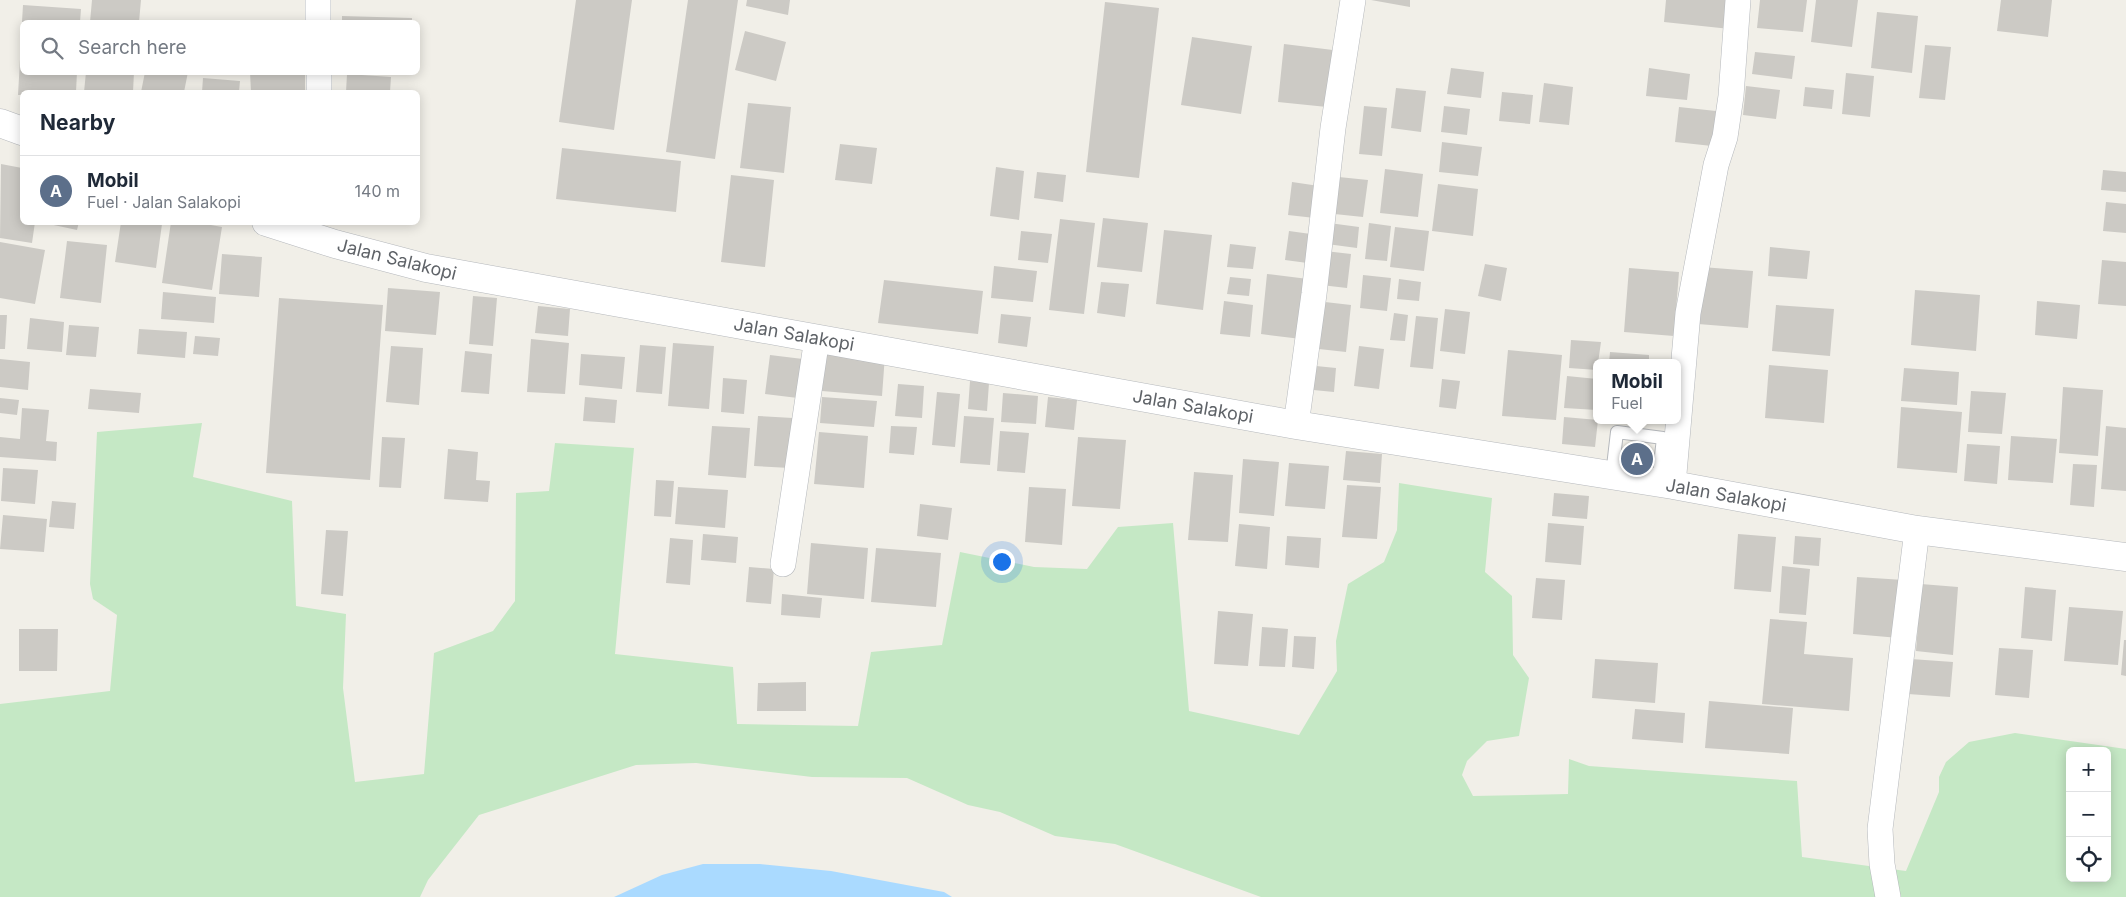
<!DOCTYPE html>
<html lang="en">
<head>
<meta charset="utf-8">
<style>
	:root { --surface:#fff; --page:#f6f6f7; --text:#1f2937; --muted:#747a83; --line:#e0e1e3; --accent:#ea4335 }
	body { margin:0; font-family:Inter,sans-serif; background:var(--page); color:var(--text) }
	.controls { position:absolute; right:15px; bottom:15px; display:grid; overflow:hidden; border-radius:8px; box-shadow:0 2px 12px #0003 }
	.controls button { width:45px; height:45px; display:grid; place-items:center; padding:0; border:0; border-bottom:1px solid var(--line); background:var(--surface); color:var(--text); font:25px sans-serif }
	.you { position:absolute; left:1001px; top:561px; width:18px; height:18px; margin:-12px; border:4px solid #fff; border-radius:50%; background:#1a73e8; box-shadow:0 0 0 8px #1a73e833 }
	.badge { display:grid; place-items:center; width:32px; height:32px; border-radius:50%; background:var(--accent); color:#fff; font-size:16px; font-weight:700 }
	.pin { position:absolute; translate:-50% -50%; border:2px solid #fff; box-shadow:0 1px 5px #0006 }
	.popup { position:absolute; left:1593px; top:359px; width:88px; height:65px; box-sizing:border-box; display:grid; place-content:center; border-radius:8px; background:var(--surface); filter:drop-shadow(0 1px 4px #0005); font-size:16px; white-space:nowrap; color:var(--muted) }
	.popup b { font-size:19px; color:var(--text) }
	.popup::after { content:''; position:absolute; left:50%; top:100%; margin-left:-10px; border:10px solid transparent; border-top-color:var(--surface) }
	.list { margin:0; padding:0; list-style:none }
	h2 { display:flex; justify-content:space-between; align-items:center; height:65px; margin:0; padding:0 20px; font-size:21px }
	h2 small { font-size:16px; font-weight:400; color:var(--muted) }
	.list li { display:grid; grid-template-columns:32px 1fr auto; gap:15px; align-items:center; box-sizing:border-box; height:70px; padding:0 20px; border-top:1px solid var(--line) }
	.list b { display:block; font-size:19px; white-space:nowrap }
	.list p { margin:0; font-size:16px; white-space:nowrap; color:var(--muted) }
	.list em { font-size:16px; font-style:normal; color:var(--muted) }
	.icon { flex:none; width:28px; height:28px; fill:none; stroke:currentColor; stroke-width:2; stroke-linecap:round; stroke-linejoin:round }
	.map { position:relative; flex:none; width:2126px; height:897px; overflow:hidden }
	.search { position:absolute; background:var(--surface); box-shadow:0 2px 12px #0003; left:20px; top:20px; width:400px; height:55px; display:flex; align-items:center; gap:12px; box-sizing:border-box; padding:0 18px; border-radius:8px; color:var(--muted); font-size:19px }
	.panel { position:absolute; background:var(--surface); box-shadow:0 2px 12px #0003; left:20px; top:90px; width:400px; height:135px; border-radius:8px }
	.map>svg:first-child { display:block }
</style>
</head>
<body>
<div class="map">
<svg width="2126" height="897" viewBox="0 0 2126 897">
	<rect width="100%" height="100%" fill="#f1efe8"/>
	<!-- green -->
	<path fill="#c5e8c5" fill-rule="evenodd" d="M202 423 193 477 292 501 296 606 346 614 343 688 355 782 424 774 434 653 493 631 515 601 516 493 549 491 555 443 634 448 615 654 733 667 737 724 858 726 871 652 942 645 960 552 1034 567 1087 569 1118 527 1173 523 1189 711 1299 735 1337 671 1336 641 1348 584 1384 562 1397 530 1399 483 1492 498 1485 572 1512 596 1513 655 1529 678 1519 736 1487 741 1467 761 1462 775 1473 796 1568 794 1569 759 1589 766 1797 781 1802 857 1906 871 1939 792V777L1946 762 1969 742 2015 733 2126 749V897H1261L1115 844 1055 836 1000 812 968 805 907 778 812 777 696 763 636 765 479 815 428 880 420 897H0V704L110 691 117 615 93 599 90 584 97 432ZM2070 751H2107V878H2070Z"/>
	<!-- water -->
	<path fill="#aadaff" d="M703 864H760L831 871 944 892 952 897H614L662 875Z"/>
	<!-- building -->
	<path fill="#cccac5" d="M92 0H141L139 22H90Z
		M576 0H632L614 130 559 122Z
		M688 0H738L715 159 666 152Z
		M747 0H790L788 15 746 6Z
		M1371 0H1410V7Z
		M1666 0H1733L1730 29 1664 22Z
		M1760 0H1807L1803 32 1757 28Z
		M1816 0H1858L1852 47 1811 42Z
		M2001 0H2052L2048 37 1997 31Z
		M1105 2 1159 8 1139 178 1086 172Z
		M23 5 81 9 80 22H22Z
		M1877 12 1918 16 1912 73 1871 68Z
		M342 16 412 18V22H342Z
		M745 31 786 42 776 81 735 70Z
		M1192 37 1252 46 1241 114 1181 105Z
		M21 42 22 72H77L76 92H22V95H18Z
		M1284 44 1333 50 1327 107 1278 102Z
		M1925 45 1951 47 1945 100 1919 98Z
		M1755 52 1795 56 1792 79 1752 74Z
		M1451 68 1484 72 1481 98 1447 94Z
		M1649 68 1690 74 1687 100 1646 96Z
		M86 72H134L133 92H84Z
		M145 72H188L184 92H141Z
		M250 72H305V92H251Z
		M1846 73 1874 76 1870 117 1842 114Z
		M347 74 391 77 390 92H346Z
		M203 78 240 81 239 92H202Z
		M1544 83 1573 87 1569 125 1539 122Z
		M1746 86 1780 90 1776 119 1743 115Z
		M1805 87 1834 90 1832 109 1803 106Z
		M1396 88 1426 91 1421 132 1391 128Z
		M1502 92 1533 95 1530 124 1499 121Z
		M748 103 791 107 784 173 740 168Z
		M1364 106 1387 108 1382 156 1359 154Z
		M1444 106 1470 109 1467 135 1441 132Z
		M1679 107 1716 111 1712 146 1675 142Z
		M1442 142 1482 147 1478 176 1439 172Z
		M840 144 877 148 872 184 835 180Z
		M562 148 681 161 676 212 556 199Z
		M1 164 22 168V222H35L32 243 0 238Z
		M996 167 1024 171 1019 220 990 216Z
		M1385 169 1423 174 1418 217 1380 213Z
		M2103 170 2126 172V192L2101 190Z
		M1037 172 1066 175 1063 202 1034 198Z
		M731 175 774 180 765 267 721 262Z
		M1329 176 1368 180 1363 217 1325 213Z
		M1292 182 1319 186 1315 218 1288 215Z
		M1438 184 1478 189 1473 236 1432 231Z
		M2106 202 2126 204V233L2103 231Z
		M1103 218 1148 223 1142 272 1097 267Z
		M1060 219 1095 223 1084 314 1049 310Z
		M50 222H79L77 230 49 224Z
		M121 222 162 224 156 268 115 262Z
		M171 222H194L222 227 212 290 162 283Z
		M1329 223 1359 227 1357 248 1327 244Z
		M1369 223 1391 226 1387 261 1365 259Z
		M1395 227 1429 231 1424 271 1390 267Z
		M1164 230 1212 235 1203 310 1156 304Z
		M1021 231 1052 234 1048 263 1018 260Z
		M1289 231 1318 235 1315 264 1285 260Z
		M67 241 107 245 101 303 60 298Z
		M0 242 45 250 35 304 0 298Z
		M1230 244 1256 247 1253 269 1227 267Z
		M1770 247 1810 251 1807 279 1768 276Z
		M1325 251 1351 254 1347 288 1321 285Z
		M222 254 262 257 259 297 219 294Z
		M2102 260 2126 262V306L2098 304Z
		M1485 264 1507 268 1501 301 1478 296Z
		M994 266 1037 271 1033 302 991 298Z
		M1702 267 1753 271 1748 328 1698 324Z
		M1629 268 1679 272 1674 336 1624 332Z
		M1267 274 1308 279 1301 339 1261 334Z
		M1363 275 1391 278 1387 311 1360 308Z
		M1230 277 1251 279 1249 296 1227 294Z
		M1399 279 1421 282 1419 301 1397 299Z
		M884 280 983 291 978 334 878 323Z
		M1101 282 1129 284 1125 317 1097 313Z
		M388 288 440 292 436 335 385 331Z
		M1915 290 1980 295 1976 351 1911 345Z
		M163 292 216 297 214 323 161 319Z
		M473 296 497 298 493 346 469 344Z
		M279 298 383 305 370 480 266 473Z
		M1224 301 1253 305 1250 337 1220 334Z
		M2037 301 2080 305 2077 339 2035 335Z
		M1325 302 1351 305 1346 352 1319 349Z
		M1776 305 1834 309 1830 356 1772 351Z
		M538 306 570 309 568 336 535 333Z
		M1445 309 1470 312 1465 354 1440 351Z
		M1394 313 1408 315 1405 341 1390 340Z
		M1001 314 1031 317 1027 347 998 343Z
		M0 315H7L5 349H0Z
		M1416 316 1438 318 1433 369 1410 367Z
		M30 318 64 322 62 352 27 349Z
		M69 325 99 327 96 357 66 355Z
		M139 329 187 332 185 358 137 354Z
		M195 336 220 338 218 356 193 354Z
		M531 339 569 343 565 394 527 392Z
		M1571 340 1601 342 1597 370 1569 368Z
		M673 343 714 346 709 409 668 406Z
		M640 345 666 347 662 394 636 392Z
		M391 346 423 348 419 405 386 402Z
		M1359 346 1384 349 1379 389 1354 386Z
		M825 350 885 355 882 396 822 391Z
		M1508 350 1562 355 1556 420 1502 416Z
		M465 351 492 354 489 394 461 392Z
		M1610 352 1649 355V363H1609Z
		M581 354 625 357 622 389 579 385Z
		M770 355 811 360 806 399 765 394Z
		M0 359 30 362 28 390 0 387Z
		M1306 365 1336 368 1334 392 1303 389Z
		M1769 365 1828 370 1824 423 1765 418Z
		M1904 368 1959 372 1957 405 1901 401Z
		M1567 376 1597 379V410L1564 408Z
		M723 378 747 380 744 414 721 412Z
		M1442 379 1460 381 1456 409 1439 407Z
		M970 381 989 383 987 411 968 409Z
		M898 384 924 386 922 418 895 416Z
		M2063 387 2103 390 2098 456 2059 453Z
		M90 389 141 393 139 413 88 409Z
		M1971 391 2006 393 2002 434 1968 432Z
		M937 392 960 394 955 447 932 445Z
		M1003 393 1038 396 1036 424 1001 422Z
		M585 397 617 400 615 423 583 421Z
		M822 397 877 401 874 427 820 423Z
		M1048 397 1077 400 1074 430 1045 427Z
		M0 398 19 400 17 415 0 413Z
		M1901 407 1962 412 1957 473 1897 468Z
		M22 408 49 410 46 441 57 442 56 461 0 457V437L20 439Z
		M758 416 793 418 790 468 754 466Z
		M964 416 994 418 990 465 960 463Z
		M1564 417 1598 420 1595 447 1562 444Z
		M712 426 750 428 746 478 708 475Z
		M891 426 917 427 914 455 889 453Z
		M2106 426 2126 428V491L2101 489Z
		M1000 431 1029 433 1025 473 997 471Z
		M819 432 868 436 864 488 814 484Z
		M2011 436 2057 439 2053 483 2008 480Z
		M382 437 405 438 401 488 379 487Z
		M1078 437 1126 440 1120 509 1072 506Z
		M1967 444 2000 446 1997 484 1964 481Z
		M448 449 478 452 476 480 490 481 488 502 444 499Z
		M1346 451 1382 454 1380 483 1343 480Z
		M1243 459 1279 462 1274 516 1239 513Z
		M1289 463 1329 466 1325 509 1285 506Z
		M2073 464 2097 465 2094 507 2070 505Z
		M3 468 38 470 35 504 1 501Z
		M1194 472 1233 475 1228 542 1188 540Z
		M656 480 674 481 671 517 654 516Z
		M1347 485 1381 487 1377 539 1342 537Z
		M678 487 728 490 725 528 675 524Z
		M1029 487 1066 489 1062 545 1025 542Z
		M1554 493 1589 496 1587 519 1552 516Z
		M52 501 76 503 74 529 49 527Z
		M920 504 952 508 948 540 917 536Z
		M3 515 47 519 44 552 0 549Z
		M1548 523 1584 526 1581 565 1545 562Z
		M1239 524 1270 527 1267 569 1235 566Z
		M326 530 348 531 343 596 321 594Z
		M703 534 738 537 736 563 701 560Z
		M1738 534 1776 537 1771 592 1734 589Z
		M1287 536 1321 538 1319 568 1285 565Z
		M1795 536 1821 538 1819 566 1793 564Z
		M670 538 693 540 690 585 666 583Z
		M811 543 868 548 864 599 807 594Z
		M876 548 941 553 936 607 871 602Z
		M1782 566 1810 569 1806 615 1779 613Z
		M749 567 774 569 771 604 746 602Z
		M1857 577 1904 580 1899 638 1853 634Z
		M1536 578 1565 580 1562 620 1532 618Z
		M1921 584 1958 587 1953 655 1916 651Z
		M2025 587 2056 590 2052 641 2021 638Z
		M782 594 822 598 820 618 781 615Z
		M2069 607 2123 611 2118 665 2064 661Z
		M1218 611 1253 614 1248 666 1214 664Z
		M1770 619 1807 622 1804 654 1853 658 1849 711 1762 704Z
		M1262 627 1288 629 1285 667 1259 666Z
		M19 629H58L57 671H19Z
		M1294 636 1316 637 1314 669 1292 667Z
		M2124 640H2126V676L2121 675Z
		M1999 648 2033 650 2029 698 1995 695Z
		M1595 659 1658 663 1655 703 1592 698Z
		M1911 659 1953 662 1950 697 1908 694Z
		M806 682V711H757L758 683Z
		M1709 701 1793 708 1789 754 1705 748Z
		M1635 709 1685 713 1683 743 1632 739Z"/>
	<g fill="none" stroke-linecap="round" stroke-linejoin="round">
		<defs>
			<path id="service" d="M1612 475 1617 432 1663 438 1658 483"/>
			<path id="minor" d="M318 0V22
				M319 72V92
				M1296 425 1314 294 1333 128 1353 0
				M1673 485 1688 313 1716 165 1725 137 1731 96 1738 0
				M783 564 817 338
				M1888 897 1882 864 1880 829 1917 530"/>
			<path id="tertiary" d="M0 123 22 131
				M266 222 335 244 426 268 1296 425 1673 485 1917 530 2126 557"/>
		</defs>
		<!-- service casing -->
		<use href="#service" stroke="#b5b8bc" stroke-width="14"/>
		<!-- minor casing -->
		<use href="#minor" stroke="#b5b8bc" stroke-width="26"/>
		<!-- tertiary casing -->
		<use href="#tertiary" stroke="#b5b8bc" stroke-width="29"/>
		<!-- service -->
		<use href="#service" stroke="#fff" stroke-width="12"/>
		<!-- minor -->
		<use href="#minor" stroke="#fff" stroke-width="25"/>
		<!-- tertiary -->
		<use href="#tertiary" stroke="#fff" stroke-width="28"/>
	</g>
	<g text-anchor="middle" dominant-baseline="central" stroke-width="4.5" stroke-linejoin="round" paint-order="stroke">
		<!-- street labels -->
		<g font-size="18" fill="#5f6368" stroke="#fff">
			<text transform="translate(397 259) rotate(14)">Jalan Salakopi</text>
			<text transform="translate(794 334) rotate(10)">Jalan Salakopi</text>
			<text transform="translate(1193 406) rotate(10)">Jalan Salakopi</text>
			<text transform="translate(1726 495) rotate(10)">Jalan Salakopi</text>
		</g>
	</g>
</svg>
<div class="controls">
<button>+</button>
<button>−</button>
<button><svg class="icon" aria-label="locate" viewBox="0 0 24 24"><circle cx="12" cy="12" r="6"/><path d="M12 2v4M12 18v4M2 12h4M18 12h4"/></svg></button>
</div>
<div class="you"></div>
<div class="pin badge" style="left:1637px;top:459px;background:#5c6f8a">A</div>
<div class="popup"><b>Mobil</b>Fuel</div>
<div class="search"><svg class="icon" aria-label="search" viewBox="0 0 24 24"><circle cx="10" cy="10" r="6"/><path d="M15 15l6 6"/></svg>Search here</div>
<section class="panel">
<h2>Nearby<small></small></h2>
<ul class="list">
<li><span class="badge" style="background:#5c6f8a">A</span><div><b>Mobil</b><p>Fuel · Jalan Salakopi</p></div><em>140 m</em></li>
</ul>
</section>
</div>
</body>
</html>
